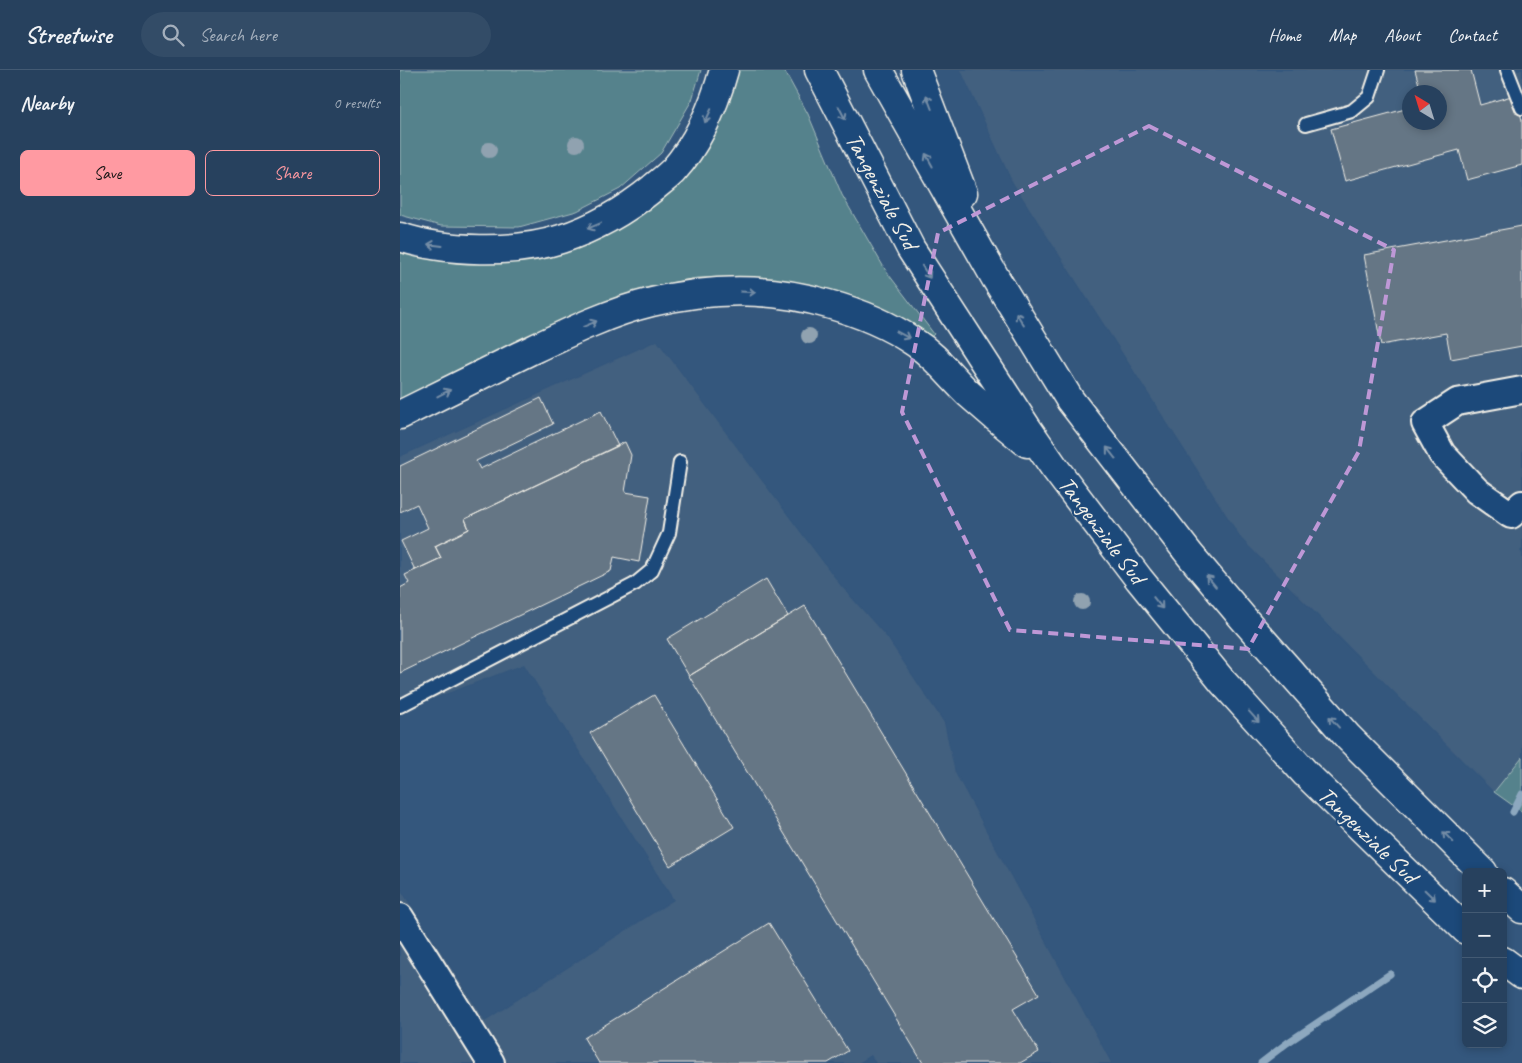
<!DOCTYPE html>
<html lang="en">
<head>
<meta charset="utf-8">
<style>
	:root { --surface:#27415e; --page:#334c67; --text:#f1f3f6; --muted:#a4afbc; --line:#435a73; --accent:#ff9aa2 }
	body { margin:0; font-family:Caveat,sans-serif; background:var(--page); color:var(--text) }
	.controls { position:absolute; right:15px; bottom:15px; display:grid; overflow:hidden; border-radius:8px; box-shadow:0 2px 8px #0003 }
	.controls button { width:45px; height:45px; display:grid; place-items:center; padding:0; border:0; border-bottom:1px solid var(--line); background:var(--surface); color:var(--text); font:25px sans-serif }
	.compass { position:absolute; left:1002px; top:15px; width:45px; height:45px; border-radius:50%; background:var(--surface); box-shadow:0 2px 8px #0003; rotate:322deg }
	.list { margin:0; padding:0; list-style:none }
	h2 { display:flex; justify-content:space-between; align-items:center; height:65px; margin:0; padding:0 20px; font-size:21px }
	h2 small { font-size:16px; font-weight:400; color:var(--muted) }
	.actions { display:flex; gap:10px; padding:15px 20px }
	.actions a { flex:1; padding:11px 0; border:1px solid var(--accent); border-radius:8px; text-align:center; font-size:18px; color:var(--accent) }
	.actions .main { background:var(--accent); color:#111 }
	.icon { flex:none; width:28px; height:28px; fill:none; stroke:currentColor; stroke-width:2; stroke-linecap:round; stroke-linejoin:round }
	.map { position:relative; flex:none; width:1122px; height:993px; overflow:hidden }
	header { display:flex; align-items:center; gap:30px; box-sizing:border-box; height:70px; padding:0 25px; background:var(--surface); border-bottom:1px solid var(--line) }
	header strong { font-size:24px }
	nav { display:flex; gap:28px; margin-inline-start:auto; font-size:18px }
	.search { width:350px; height:45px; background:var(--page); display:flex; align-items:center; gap:12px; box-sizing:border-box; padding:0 18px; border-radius:28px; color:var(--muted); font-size:19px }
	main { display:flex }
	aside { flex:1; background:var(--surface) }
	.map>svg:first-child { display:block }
</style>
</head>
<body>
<header>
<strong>Streetwise</strong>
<div class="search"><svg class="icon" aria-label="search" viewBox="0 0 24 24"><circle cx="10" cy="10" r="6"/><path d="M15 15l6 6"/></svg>Search here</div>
<nav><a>Home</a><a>Map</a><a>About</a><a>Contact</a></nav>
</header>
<main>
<aside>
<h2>Nearby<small>0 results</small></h2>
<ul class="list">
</ul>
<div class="actions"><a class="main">Save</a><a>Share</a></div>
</aside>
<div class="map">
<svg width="1122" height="993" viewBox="0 0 1122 993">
	<rect width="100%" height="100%" fill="#34577d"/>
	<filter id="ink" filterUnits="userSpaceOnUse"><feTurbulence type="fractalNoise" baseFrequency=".02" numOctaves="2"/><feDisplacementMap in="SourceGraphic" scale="10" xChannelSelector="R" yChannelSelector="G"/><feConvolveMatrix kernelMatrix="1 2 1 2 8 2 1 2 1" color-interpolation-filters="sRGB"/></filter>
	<g filter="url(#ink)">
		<!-- built -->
		<path fill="#43607f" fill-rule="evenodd" d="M561 0H1122V479L1120 481 1122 484V687L1094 722 842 469 612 111ZM1009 22H1040V52H1009Z
			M257 271 440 515 487 568 544 653 555 703 711 993H476L471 985 458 993H0V819L85 951 274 830 124 594 0 641V387Z"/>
		<!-- green -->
		<path fill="#54828c" stroke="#a4baba" d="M0 0H301L292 30 261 83 220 119 177 141 119 157 41 156 0 145Z
			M338 0H384L408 44 442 125 486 201 534 264 530 268 456 229 403 213 349 207 297 208 249 217 208 232 0 332V180L40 191 105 192 225 154 268 123 300 88 327 32Z
			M1122 687V742L1094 722Z"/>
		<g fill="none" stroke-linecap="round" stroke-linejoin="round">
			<!-- stream -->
			<path stroke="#8da8bf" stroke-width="7" d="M1113 742 1122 724
				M861 993 887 973 990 904"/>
		</g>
		<!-- building -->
		<path fill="#657685" stroke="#f4f1e8" d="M1015 0H1071L1080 35 1115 25 1122 50V95L1067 110 1059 80 945 111 931 59 1009 38V52H1040V22H1021Z
			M1122 156V276L1051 289 1046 263 981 275 964 185Z
			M141 328 153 354 76 391 80 399 201 341 218 376 65 449 69 459 35 476 41 488 15 500 1 471 28 458 17 434 0 442V396Z
			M225 372 231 385 225 422 250 426 239 492 214 487 211 501 0 603V518L9 513 5 505 41 488 35 476 69 459 65 449Z
			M366 509 388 546 289 606 267 569Z
			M405 536 639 924 613 939 639 982 620 993H523L289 606Z
			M254 625 334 757 270 796 190 663Z
			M369 853 448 981 428 993H199L184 968Z"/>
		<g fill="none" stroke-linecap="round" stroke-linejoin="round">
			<defs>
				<path id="lane" d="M1107 0 1122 38
					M906 54 952 41 969 27 978 0
					M0 636 235 514 252 500 269 463 280 392"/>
				<path id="street" d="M1122 320 1057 332 1025 353 1042 384 1077 421 1111 445 1122 434
					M0 847 91 993"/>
				<path id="highway" d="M419 0 511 179 627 358 654 397 739 509 822 611 906 704 1066 860
					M478 0 596 209 670 330 790 485 843 548 948 667 1083 802
					M516 0 563 123
					M0 167C45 182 115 184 161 169 195 158 226 140 253 118 260 112 267 107 273 101 299 72 314 36 324 0
					M0 345C40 325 79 306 119 286 161 266 206 243 252 232 310 218 370 217 428 234 457 242 489 255 514 272 536 286 550 306 569 324 588 341 607 357 627 373
					M1103 822 1122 839
					M1103 891 1122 905"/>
			</defs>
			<!-- lane casing -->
			<use href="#lane" stroke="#f4f1e8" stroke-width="16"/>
			<!-- street casing -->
			<use href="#street" stroke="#f4f1e8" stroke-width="30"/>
			<!-- highway casing -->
			<use href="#highway" stroke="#f4f1e8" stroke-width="31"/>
			<!-- lane -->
			<use href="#lane" stroke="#1f4a7a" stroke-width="12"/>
			<!-- street -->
			<use href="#street" stroke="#1f4a7a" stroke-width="26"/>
			<!-- highway -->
			<use href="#highway" stroke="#1f4a7a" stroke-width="28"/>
		</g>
		<!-- trees -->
		<g fill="#90a2b0">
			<circle cx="176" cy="74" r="8"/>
			<circle cx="89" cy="80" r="8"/>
			<circle cx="409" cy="266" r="8"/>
			<circle cx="682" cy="532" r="8"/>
		</g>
		<!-- one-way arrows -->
		<defs><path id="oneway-shaft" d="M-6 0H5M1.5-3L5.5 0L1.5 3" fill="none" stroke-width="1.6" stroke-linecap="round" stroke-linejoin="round" transform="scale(1.25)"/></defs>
		<g stroke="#748da6">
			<use href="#oneway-shaft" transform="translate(529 32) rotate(-111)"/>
			<use href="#oneway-shaft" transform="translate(442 43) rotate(63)"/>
			<use href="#oneway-shaft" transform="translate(308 46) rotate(115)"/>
			<use href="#oneway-shaft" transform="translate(529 90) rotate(-119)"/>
			<use href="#oneway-shaft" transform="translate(194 156) rotate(158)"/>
			<use href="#oneway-shaft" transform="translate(35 175) rotate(-173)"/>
			<use href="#oneway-shaft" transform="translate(526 202) rotate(57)"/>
			<use href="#oneway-shaft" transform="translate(348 222) rotate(3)"/>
			<use href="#oneway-shaft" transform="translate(620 249) rotate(-121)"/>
			<use href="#oneway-shaft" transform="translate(190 254) rotate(-23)"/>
			<use href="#oneway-shaft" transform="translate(503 265) rotate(28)"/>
			<use href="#oneway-shaft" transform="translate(44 323) rotate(-27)"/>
			<use href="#oneway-shaft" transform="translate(711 383) rotate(-128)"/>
			<use href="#oneway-shaft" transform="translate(811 511) rotate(-130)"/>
			<use href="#oneway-shaft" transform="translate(758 533) rotate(51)"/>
			<use href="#oneway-shaft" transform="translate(854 647) rotate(48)"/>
			<use href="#oneway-shaft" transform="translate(934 652) rotate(-132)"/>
			<use href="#oneway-shaft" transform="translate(1048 767) rotate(-135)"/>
			<use href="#oneway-shaft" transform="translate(1030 825) rotate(44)"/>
		</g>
	</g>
	<!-- marked area -->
	<path fill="none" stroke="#be98d6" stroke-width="4" stroke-dasharray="10 6" stroke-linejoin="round" d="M749 56 994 180 959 381 848 579 610 560 502 342 538 163Z"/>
	<g text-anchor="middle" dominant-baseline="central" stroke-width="4" stroke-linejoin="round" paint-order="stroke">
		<!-- street labels -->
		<g font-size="24" fill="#f4f1e8" stroke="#1f4a7a">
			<text transform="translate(482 121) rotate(62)">Tangenziale Sud</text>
			<text transform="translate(702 460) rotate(53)">Tangenziale Sud</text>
			<text transform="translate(968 765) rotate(44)">Tangenziale Sud</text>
		</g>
	</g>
</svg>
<div class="controls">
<button>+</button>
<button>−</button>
<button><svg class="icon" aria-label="locate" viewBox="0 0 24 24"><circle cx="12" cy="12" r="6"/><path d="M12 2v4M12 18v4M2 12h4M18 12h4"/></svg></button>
<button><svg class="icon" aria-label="layers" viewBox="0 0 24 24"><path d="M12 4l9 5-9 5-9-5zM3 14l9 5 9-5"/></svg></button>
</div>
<svg class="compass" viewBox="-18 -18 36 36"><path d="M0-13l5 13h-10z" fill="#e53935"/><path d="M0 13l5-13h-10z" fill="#a4afbc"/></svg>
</div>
</main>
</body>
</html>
